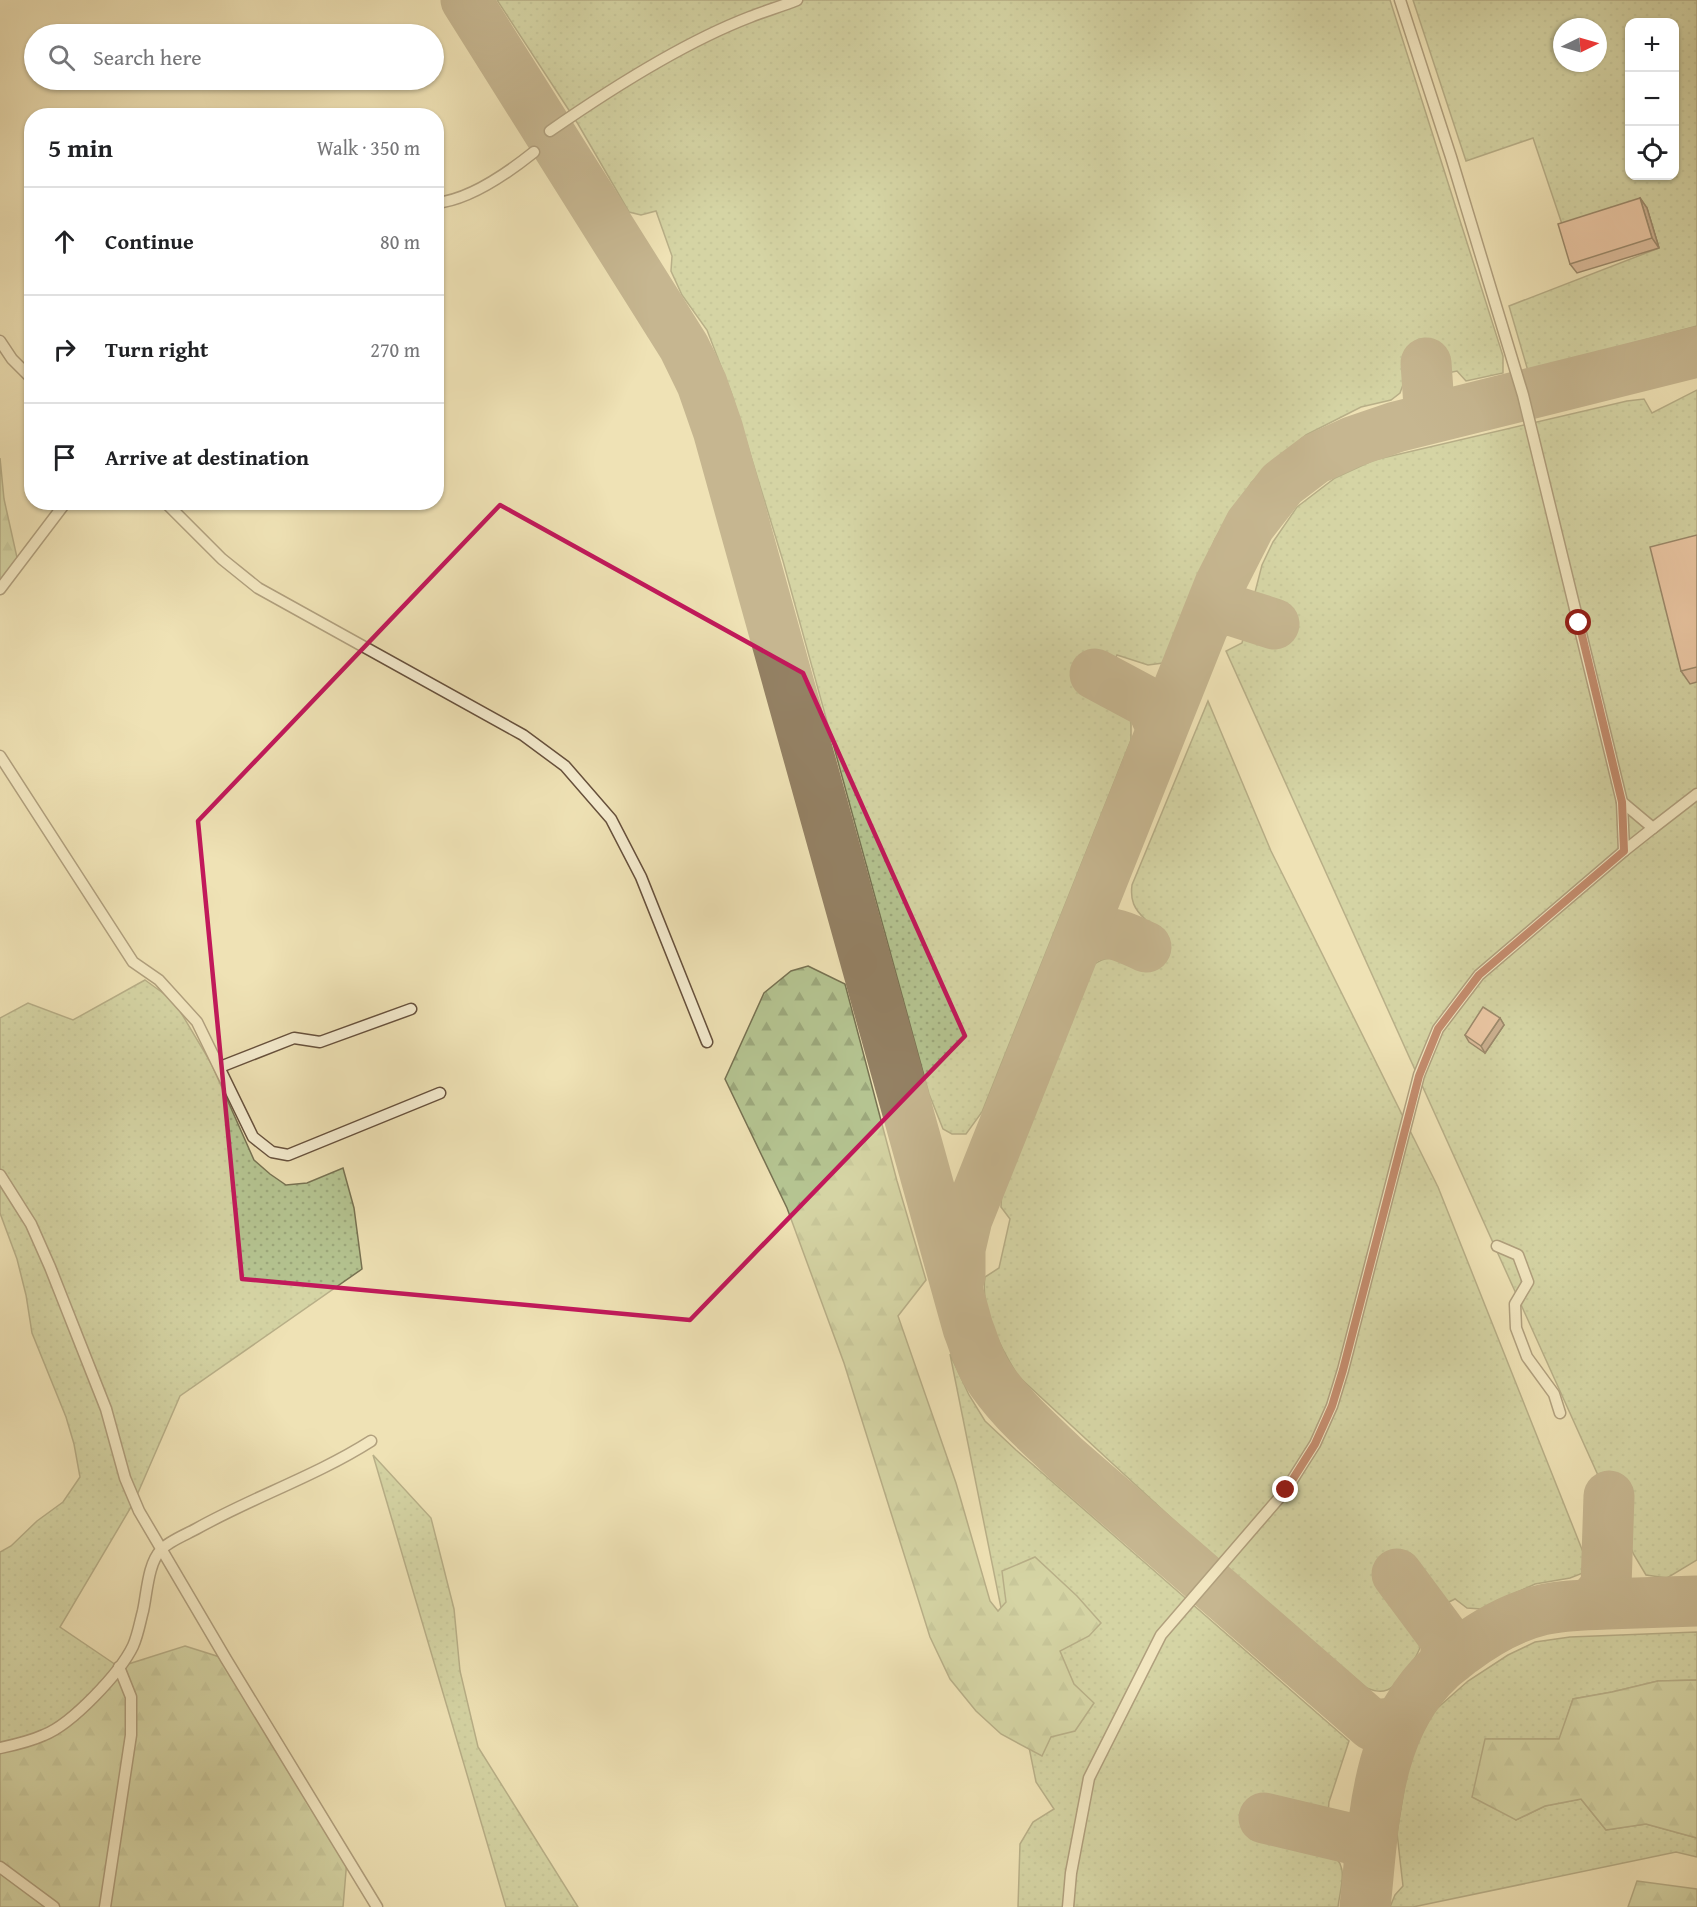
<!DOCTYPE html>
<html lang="en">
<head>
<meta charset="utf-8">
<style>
	:root { --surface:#fff; --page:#f2f2f2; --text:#202124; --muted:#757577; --line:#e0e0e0 }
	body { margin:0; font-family:"Gentium Book Plus",serif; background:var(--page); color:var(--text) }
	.controls { position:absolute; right:18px; top:18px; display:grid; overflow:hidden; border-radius:12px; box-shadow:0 2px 4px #0004 }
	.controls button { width:54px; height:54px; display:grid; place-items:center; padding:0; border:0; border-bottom:2px solid var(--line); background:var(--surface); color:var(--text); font:30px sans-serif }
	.compass { position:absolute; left:1553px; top:18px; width:54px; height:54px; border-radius:50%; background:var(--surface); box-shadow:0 2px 4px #0004; rotate:85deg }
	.stop { position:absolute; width:18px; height:18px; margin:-14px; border:4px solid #8f2418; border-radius:50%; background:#fff }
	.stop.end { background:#8f2418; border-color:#fff; box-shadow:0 2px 6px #0008 }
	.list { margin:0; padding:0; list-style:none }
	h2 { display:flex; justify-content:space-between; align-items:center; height:78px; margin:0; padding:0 24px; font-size:26px }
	h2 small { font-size:20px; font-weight:400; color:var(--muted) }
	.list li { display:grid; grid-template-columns:39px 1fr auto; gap:18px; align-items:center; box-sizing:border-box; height:108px; padding:0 24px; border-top:2px solid var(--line) }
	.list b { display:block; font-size:22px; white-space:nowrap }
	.list em { font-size:20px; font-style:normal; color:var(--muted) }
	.icon { flex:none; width:33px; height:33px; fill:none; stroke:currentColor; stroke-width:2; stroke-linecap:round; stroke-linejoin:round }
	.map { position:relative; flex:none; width:1697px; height:1907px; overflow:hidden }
	.search { position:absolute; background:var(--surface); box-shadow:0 2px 4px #0004; left:24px; top:24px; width:420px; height:66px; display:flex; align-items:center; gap:15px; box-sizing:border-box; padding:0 21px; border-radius:33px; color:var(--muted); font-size:22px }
	.panel { position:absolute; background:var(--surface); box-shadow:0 2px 4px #0004; left:24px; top:108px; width:420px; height:402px; border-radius:24px }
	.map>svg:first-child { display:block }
</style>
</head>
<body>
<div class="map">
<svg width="1697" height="1907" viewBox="0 0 1697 1907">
	<defs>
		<pattern id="green-dots" width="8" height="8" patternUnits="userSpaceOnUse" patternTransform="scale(1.5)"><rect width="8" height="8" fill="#b5c491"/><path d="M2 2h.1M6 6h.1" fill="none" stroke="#9ca87c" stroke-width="1.8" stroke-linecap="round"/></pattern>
		<pattern id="forest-firs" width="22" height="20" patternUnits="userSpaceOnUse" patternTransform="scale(1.5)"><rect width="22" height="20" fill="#b5c491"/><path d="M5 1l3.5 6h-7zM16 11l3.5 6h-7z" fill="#9ca87c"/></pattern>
	</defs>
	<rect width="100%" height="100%" fill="#efe2b5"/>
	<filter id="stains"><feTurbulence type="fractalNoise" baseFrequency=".00333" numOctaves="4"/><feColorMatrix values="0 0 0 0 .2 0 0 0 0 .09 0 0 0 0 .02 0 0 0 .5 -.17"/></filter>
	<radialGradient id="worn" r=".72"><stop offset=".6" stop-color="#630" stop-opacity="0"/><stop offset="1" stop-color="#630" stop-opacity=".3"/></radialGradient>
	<g fill="url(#green-dots)" stroke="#777252" stroke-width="1.5" fill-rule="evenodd">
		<polygon points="497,0 1390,0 1503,356 1503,373 1466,381 1457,371 1404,382 1400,393 1391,400 1361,407 1306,435 1252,482 1215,539 1172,652 1163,663 1148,665 1117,655 1098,701 1131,720 1131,740 982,1112 966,1134 952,1134 943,1129 929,1094 783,561 732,395 707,330 682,295 671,271 672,256 656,211 641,215 629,212 578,124"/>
		<path d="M 1413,0 L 1697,0 L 1697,326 L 1528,371 L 1509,306 L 1659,248 L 1647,209 L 1565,233 L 1533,138 L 1466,161 ZM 1630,22 L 1674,22 L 1674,176 L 1630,176 ZM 1562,27 L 1598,27 L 1598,63 L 1562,63 Z"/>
		<polygon points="1697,390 1697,1560 1667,1578 1646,1575 1634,1555 1226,651 1242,643 1262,565 1273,542 1297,507 1335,478 1374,460 1627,401 1644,399 1652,413"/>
		<path d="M 1208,701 L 1271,851 L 1438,1187 L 1587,1562 L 1583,1573 L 1570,1578 L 1535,1584 L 1481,1609 L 1467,1608 L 1455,1599 L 1410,1621 C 1414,1628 1420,1633 1421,1641 C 1422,1652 1397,1687 1387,1690 C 1379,1693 1372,1690 1364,1687 L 1208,1552 L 1018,1376 C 1001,1348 980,1311 985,1277 L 999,1268 L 1010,1219 L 1001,1207 L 1002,1188 L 1093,965 C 1106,956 1112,957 1127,962 L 1145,919 C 1134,909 1130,900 1132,885 Z"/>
		<polygon points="145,980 174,1001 211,1063 254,1160 270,1174 286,1185 307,1183 343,1168 354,1208 362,1269 180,1396 134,1502 60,1627 119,1667 45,1735 0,1748 0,1552 11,1546 37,1521 63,1502 80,1477 74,1444 66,1417 32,1333 26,1295 17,1259 0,1213 0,1018 28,1003 73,1020"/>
		<path d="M 950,1354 L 969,1395 L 985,1421 L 1016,1450 L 1349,1741 L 1329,1802 L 1325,1850 C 1351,1863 1341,1882 1338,1907 L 1018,1907 L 1020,1844 L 1033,1822 L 1054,1809 L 1036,1782 Z"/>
		<polygon points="373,1455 431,1518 454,1609 460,1671 478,1747 578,1907 506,1907"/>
		<polygon points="1697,1632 1697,1680 1658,1681 1612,1692 1573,1699 1560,1739 1486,1739 1516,1820 1545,1806 1581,1799 1606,1830 1646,1824 1697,1838 1697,1857 1676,1852 1413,1907 1390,1907 1395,1895 1403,1886 1397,1833 1409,1759 1433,1712 1468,1681 1508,1655 1535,1642 1570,1637"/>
	</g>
	<g fill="url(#forest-firs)" stroke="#777252" stroke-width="1.5">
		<polygon points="0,458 4,499 18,562 0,581"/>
		<polygon points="808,966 845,984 897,1181 926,1280 898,1316 956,1483 990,1601 998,1611 1006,1602 1002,1571 1035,1557 1077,1596 1101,1623 1089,1636 1060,1651 1074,1684 1094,1703 1075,1731 1051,1737 1042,1756 1001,1734 976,1711 950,1679 930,1637 844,1363 787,1208 725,1079 764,993 791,971"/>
		<polygon points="185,1646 226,1659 347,1859 343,1907 0,1907 0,1748 45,1735 119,1667"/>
		<polygon points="1697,1680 1697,1838 1646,1824 1606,1830 1581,1799 1545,1806 1516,1820 1472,1797 1485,1739 1559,1739 1573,1699 1612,1692 1658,1681"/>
		<polygon points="1637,1881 1697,1889 1697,1907 1628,1907"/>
	</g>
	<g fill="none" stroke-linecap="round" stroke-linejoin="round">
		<g stroke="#948164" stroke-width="51">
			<path d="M 466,0 L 684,347 L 702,384 L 718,430 L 968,1328 C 974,1343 978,1359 986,1372 C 1007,1406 1038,1432 1066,1459 L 1372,1725 L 1391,1723 L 1397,1720"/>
			<polyline points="1424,414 1429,406 1426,363"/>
			<polyline points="1216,613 1227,609 1274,624"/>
			<polyline points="1095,674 1151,704 1157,718"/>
			<path d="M 1087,938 C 1111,928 1124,937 1146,947"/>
			<polyline points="960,1276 960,1249 967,1219 1220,584 1250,525 1282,484 1315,459 1352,442 1396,427 1697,352"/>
			<polyline points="1397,1574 1446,1640 1446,1651"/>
			<polyline points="1598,1596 1606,1587 1609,1496"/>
			<polyline points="1264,1818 1357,1840 1365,1849"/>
			<path d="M 1365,1907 C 1374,1825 1374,1729 1440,1668 C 1446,1662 1454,1657 1461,1651 C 1485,1633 1512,1617 1542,1610 C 1563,1605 1584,1605 1606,1604 C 1636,1603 1667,1602 1697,1601"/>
		</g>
		<defs>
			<g id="lane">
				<polyline points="1400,0 1451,157 1523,395 1622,802 1653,828 1697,794"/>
				<path d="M 550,131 C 609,90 682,43 750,17 C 765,11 782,6 797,0"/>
				<path d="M 436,203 C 469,200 509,172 534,152"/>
				<polyline points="0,341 12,359 32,379"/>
				<polyline points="165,502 222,559 258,588 523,735 565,766 611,819 641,877 707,1042"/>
				<polyline points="0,589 66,502"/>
				<polyline points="0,756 133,962 159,980 197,1022 253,1137 272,1152 288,1155 440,1093"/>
				<polyline points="1622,802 1624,851 1653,828"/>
				<polyline points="220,1067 294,1038 320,1042 411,1009"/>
				<polyline points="0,1175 31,1224 50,1267 106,1409 125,1478 139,1511 226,1659 377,1907"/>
				<polyline points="1497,1246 1518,1255 1528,1282 1515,1304 1516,1328 1527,1357 1554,1394 1560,1413"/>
				<path d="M 0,1748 C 14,1745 31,1741 44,1735 C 72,1724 120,1673 133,1646 C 138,1635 140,1622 143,1611 C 147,1593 148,1563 161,1550 C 167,1542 187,1534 196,1529 C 253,1497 316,1476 371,1441"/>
				<polyline points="0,1867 54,1907"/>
				<polyline points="105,1907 131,1735 131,1697 119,1667"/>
				<polyline points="1068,1907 1071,1873 1089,1778 1161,1635 1286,1490 1315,1444 1332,1406 1343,1370 1419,1075 1438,1029 1479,975 1624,851"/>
			</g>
		</defs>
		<use href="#lane" stroke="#66503c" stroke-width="13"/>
		<use href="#lane" stroke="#f5eccf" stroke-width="10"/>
	</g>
	<g fill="#c8917e" stroke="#392014" stroke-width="1.5">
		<polygon points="1640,198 1647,208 1659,248 1577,273 1570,264"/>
		<polygon points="1697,535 1697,682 1690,684 1681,671"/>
		<polygon points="1500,1018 1504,1025 1485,1053 1469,1042 1465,1035"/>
	</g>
	<g fill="#a27666" stroke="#392014" stroke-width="1.5">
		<polygon points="1640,198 1647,208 1659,248 1652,238"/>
		<polygon points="1500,1018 1504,1025 1485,1053 1481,1046"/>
	</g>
	<g fill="#e8a992" stroke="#392014" stroke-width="1.5">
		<polygon points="1640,198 1652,238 1570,264 1558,224"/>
		<polygon points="1697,535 1697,667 1681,671 1650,547"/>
		<polygon points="1483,1007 1500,1018 1481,1046 1465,1035"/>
	</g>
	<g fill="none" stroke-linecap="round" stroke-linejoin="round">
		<polyline stroke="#8f2418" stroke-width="8" points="1286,1490 1315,1444 1332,1406 1343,1370 1419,1076 1438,1029 1479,975 1624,851 1622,802 1579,623"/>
	</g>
	<path d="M0 0H1697V1907H0ZM 500,505 L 803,673 L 965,1036 L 690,1320 L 242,1279 L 198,821 Z" fill="#efe2b5" fill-opacity=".55" fill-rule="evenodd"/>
	<path fill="none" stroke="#c2185b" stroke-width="4.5" stroke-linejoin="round" d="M 500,505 L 803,673 L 965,1036 L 690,1320 L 242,1279 L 198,821 Z"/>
	<rect width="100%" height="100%" filter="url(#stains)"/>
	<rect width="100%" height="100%" fill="url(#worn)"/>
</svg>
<div class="controls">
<button>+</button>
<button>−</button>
<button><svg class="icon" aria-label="locate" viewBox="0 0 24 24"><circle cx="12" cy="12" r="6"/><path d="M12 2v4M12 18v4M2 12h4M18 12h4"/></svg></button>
</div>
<svg class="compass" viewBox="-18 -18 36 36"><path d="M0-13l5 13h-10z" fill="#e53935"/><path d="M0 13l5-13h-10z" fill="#757577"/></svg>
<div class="stop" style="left:1579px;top:623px"></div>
<div class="stop end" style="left:1286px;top:1490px"></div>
<div class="search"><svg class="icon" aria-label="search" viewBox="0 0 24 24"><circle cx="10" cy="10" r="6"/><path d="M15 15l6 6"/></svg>Search here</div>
<section class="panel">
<h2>5 min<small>Walk · 350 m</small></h2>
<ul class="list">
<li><svg class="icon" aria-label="ahead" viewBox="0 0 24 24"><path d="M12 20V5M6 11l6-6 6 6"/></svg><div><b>Continue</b></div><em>80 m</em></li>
<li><svg class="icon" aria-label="right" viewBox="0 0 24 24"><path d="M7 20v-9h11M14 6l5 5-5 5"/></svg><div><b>Turn right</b></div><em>270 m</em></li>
<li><svg class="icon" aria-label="arrive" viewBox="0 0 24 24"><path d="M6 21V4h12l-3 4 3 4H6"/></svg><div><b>Arrive at destination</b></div></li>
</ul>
</section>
</div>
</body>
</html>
